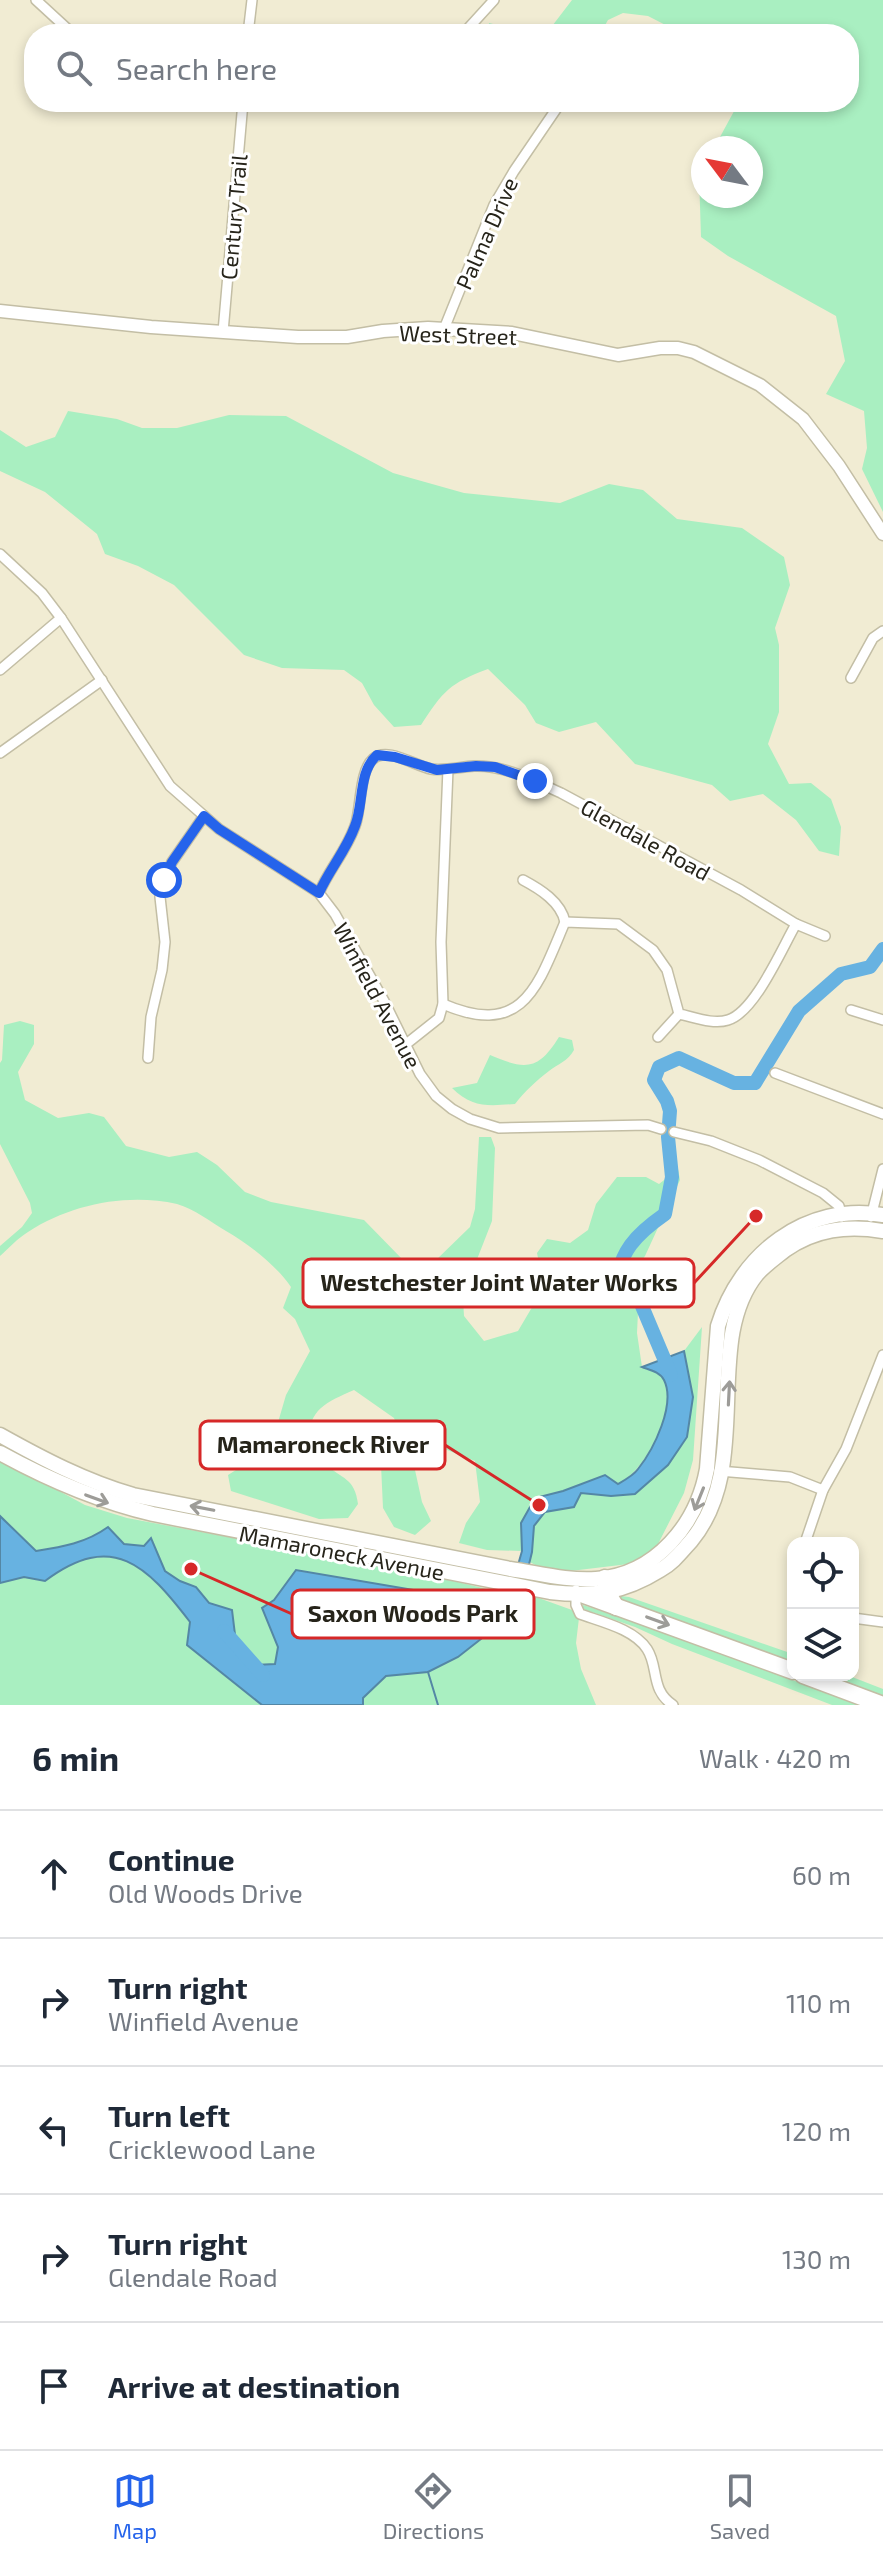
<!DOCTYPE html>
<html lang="en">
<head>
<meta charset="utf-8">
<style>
	:root { --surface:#fff; --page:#f6f6f7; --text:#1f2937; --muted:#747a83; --line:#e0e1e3; --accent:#2563eb }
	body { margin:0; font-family:"Exo 2",sans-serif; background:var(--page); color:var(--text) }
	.controls { position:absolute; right:24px; bottom:24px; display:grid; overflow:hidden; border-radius:16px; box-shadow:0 4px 12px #0003 }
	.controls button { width:72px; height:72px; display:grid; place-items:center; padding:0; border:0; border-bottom:2px solid var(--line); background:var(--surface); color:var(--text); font:40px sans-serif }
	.compass { position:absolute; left:691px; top:136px; width:72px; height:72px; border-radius:50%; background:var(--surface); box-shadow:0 4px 12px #0003; rotate:302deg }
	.stop { position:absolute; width:24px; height:24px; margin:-18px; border:6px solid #2563eb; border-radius:50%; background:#fff }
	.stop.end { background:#2563eb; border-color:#fff; box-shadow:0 2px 8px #0008 }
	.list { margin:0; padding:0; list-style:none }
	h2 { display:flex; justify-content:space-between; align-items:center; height:104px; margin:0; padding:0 32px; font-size:34px }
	h2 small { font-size:26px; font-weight:400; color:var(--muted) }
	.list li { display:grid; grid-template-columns:52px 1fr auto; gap:24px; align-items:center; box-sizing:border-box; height:128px; padding:0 32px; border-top:2px solid var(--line) }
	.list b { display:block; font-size:30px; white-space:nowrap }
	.list p { margin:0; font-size:26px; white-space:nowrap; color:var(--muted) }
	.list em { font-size:26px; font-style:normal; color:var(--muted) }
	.icon { flex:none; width:44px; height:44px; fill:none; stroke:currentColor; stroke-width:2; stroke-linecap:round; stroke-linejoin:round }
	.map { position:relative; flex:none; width:883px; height:1705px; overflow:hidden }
	.search { position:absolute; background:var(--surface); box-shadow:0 4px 12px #0003; left:24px; right:24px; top:24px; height:88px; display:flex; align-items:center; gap:20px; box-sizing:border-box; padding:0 28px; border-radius:32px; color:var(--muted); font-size:30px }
	.sheet { height:744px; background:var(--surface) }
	nav { display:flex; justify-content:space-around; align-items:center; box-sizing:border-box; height:112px; border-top:2px solid var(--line); background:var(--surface); font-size:22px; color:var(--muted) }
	nav a { display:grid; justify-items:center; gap:4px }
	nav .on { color:var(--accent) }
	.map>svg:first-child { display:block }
</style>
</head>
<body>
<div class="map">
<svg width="883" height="1705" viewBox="0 0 883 1705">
	<rect width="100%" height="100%" fill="#f1ecd3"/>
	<g fill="#a9efc1">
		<polygon points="572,0 883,0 883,512 862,469 867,448 864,411 826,394 845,361 836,316 728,256 701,237 699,175 703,168 703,196 751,196 751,148 714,148 739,102 849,102 849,34 683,34 648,16 623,13 608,20 600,34 546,34"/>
		<polygon points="489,23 533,34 488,34"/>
		<path d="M 68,411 L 117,419 L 142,428 L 177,428 L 229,415 L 286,416 L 393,473 L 464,493 L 560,503 L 609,484 L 643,490 L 677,519 L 742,528 L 784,557 L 790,585 L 775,628 L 779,645 L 779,712 L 768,744 L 789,784 L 811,783 L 831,799 L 841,827 L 839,856 L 819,851 L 796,820 L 763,794 L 730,801 L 712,785 L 635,764 L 596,722 L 559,732 L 536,723 L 525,705 L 488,669 C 450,683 443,691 421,725 L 394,727 L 374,705 L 362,683 L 344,670 L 282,668 L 244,655 L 174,585 L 138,566 L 105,554 L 97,534 L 45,492 L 0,471 L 0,430 L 26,447 L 55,437 Z"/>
		<path d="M 20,1021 L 34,1025 L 34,1044 L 18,1072 L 25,1100 L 58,1118 L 89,1113 L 104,1117 L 126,1146 L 169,1157 L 197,1152 L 217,1165 L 245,1192 L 271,1202 L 364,1220 L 405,1262 L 434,1262 L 470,1227 L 475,1209 L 479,1137 L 491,1137 L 495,1148 L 492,1221 L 474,1267 L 462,1284 L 464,1316 L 484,1341 L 518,1331 L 544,1287 L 537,1253 L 547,1239 L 570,1243 L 588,1230 L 596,1204 L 617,1177 L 646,1177 L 659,1184 L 678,1169 L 680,1180 L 645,1256 L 635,1269 L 639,1291 L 637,1333 L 642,1367 C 650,1369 659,1372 664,1379 C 679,1407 646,1469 621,1482 C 606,1491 582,1488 565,1491 C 555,1493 545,1496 535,1498 L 521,1523 L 522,1551 L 487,1550 L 459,1543 L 466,1523 L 480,1502 L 475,1461 L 437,1446 L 415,1470 L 422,1502 L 431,1521 L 415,1535 L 394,1527 L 383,1508 L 381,1465 L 402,1440 L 394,1418 L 354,1390 C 325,1403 310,1408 307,1443 C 313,1450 319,1458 325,1464 C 342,1479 355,1478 358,1504 L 348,1518 L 319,1519 L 231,1491 L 228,1475 L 255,1458 L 274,1436 L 286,1395 L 310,1351 L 295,1319 L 283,1308 L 291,1287 C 275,1264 250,1245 226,1231 C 211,1222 194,1209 177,1204 C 127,1193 71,1204 28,1232 C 18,1238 9,1248 0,1256 L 0,1246 L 22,1227 L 32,1213 L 30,1203 L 0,1144 L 0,1063 L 2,1060 L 4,1025 Z"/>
		<path d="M 559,1037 L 572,1040 L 574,1050 C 568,1061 558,1064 549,1071 C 536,1081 525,1091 515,1104 C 488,1106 472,1108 452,1088 L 477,1083 L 490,1055 C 525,1070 538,1071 559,1037 Z"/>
		<polygon points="702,1327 693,1460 684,1493 657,1546 637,1563 562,1572 542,1569 530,1562 534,1525 545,1512 573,1507 580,1493 611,1496 635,1494 668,1465 687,1436 684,1351"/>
		<polygon points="0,1459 85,1505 127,1518 414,1572 509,1594 522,1592 572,1610 579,1618 576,1643 581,1669 596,1705 0,1705"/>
		<polygon points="621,1596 629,1597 793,1654 793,1664 619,1599"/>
		<polygon points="583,1605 662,1631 859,1705 832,1705 672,1644 635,1627 586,1610 582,1608"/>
		<polygon points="822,1675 847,1675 883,1689 883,1698"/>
	</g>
	<path fill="#67b2e1" stroke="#5487a5" stroke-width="2" d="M 684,1351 L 693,1397 L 687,1437 L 668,1465 L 635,1494 L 611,1496 L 581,1493 L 574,1507 L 545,1512 L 534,1526 L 532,1552 L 521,1597 L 500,1624 L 458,1657 L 428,1672 L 386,1676 L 363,1698 L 363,1705 L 262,1705 L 187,1645 L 190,1622 C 147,1566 113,1530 45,1581 L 24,1577 L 0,1583 L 0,1516 L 36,1551 C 62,1547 86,1543 108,1527 L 124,1544 L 144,1546 L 151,1538 L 165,1571 L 180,1581 L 196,1587 L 209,1603 L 232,1610 L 237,1651 L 254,1665 L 275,1664 L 278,1647 L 262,1608 L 274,1600 L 296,1570 L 437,1594 L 491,1607 L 510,1593 L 522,1551 L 521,1523 L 535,1498 L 563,1491 L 605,1475 L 618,1484 C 625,1480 634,1475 638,1469 C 654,1449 676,1404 664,1380 C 660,1372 650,1370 642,1367 Z"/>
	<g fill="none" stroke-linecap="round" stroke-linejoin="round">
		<polyline stroke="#5487a5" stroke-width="2" points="428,1672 438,1705"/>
		<g stroke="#67b2e1" stroke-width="14">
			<path d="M 671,1375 L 639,1299 L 615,1288 C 620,1251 635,1235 665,1214 L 672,1177 L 668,1137 L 670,1111 L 667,1101 L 654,1080 L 659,1067 L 679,1058 L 734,1083 L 755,1083 L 799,1011 L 841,974 L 870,967 L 883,949"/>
			<polyline points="224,1631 263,1675"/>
		</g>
		<defs>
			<g id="street">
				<polyline points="36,0 73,34"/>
				<polyline points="248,34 252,0"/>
				<polyline points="463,34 494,0"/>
				<polyline points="444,329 494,205 514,171 561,102"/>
				<polyline points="223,332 243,102"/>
				<polyline points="0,554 42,593 61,618 170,786 219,829 319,893 335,914 384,1001 420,1074 436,1096 452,1109 470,1119 499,1128 648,1125 661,1129"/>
				<polyline points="0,670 61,618"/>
				<polyline points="851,678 873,638 883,631"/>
				<polyline points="0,753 102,680"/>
				<path d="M 523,880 C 540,889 561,902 565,922"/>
				<path d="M 319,893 C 329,869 348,849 356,823 C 361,806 360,770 373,759 C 387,746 415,766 431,769 C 445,771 460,767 474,766 C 505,765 534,781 561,793 L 741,890 L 796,924 L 825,936"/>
				<path d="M 443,1004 C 524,1039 538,985 565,922 L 618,924 L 653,950 L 667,970 L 679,1014 C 694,1017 713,1025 728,1020 C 755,1012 782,948 796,924"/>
				<polyline points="851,1010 883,1020"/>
				<polyline points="658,1037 679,1014"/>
				<polyline points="405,1045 439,1018 443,1004 441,942 448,769"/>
				<polyline points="148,1058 151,1017 162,970 165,942 160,897 164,880 172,862 204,816"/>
				<polyline points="775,1073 883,1114"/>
				<polyline points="674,1132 711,1141 759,1160 823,1193 839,1206 842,1217"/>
				<polyline points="871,1217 883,1169"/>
				<polyline points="719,1471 790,1477 823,1490"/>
				<polyline points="805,1543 823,1490 846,1449 883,1355"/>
				<path d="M 576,1590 L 576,1605 L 580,1614 C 602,1622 634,1629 647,1649 C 659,1667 650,1690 673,1705"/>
				<polyline points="853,1618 883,1622"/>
			</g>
			<polyline id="secondary" points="0,311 151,327 298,337 347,337 383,331 428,328 512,333 618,355 660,348 678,348 694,352 760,385 803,419 839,466 883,534"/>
			<g id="primary">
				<path d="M 0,1435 C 43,1459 85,1481 133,1495 L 510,1569 C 538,1573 567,1581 596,1579 C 656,1575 697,1524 707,1469 L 718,1326 C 740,1254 806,1202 883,1215"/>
				<path d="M 0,1453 C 49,1480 98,1501 153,1514 L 550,1592 C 593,1597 623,1593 660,1570 C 673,1563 681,1552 691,1541 C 755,1464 701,1343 757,1274 C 765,1265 775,1258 785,1250 C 815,1229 847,1225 883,1231"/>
			</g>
			<g id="highway">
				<polyline points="605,1578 607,1592 616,1607"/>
				<polyline points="584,1595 793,1671"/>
				<polyline points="803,1675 883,1705"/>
			</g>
		</defs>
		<use href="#street" stroke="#c3bea5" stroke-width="12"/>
		<use href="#secondary" stroke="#c3bea5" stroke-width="15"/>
		<use href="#primary" stroke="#c3bea5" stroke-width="17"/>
		<use href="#highway" stroke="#c3bea5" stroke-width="19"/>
		<use href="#street" stroke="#fff" stroke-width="9"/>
		<use href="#secondary" stroke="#fff" stroke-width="12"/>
		<use href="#primary" stroke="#fff" stroke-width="14"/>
		<use href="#highway" stroke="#fff" stroke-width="16"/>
	</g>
	<defs><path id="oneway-shaft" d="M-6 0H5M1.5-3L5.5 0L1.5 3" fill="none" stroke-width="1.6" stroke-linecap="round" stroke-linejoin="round" transform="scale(2)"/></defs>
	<g stroke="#9d9c98">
		<use href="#oneway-shaft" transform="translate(729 1393) rotate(-87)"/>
		<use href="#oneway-shaft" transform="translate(97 1499) rotate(20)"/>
		<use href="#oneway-shaft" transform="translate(699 1499) rotate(112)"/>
		<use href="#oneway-shaft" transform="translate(202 1508) rotate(-169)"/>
		<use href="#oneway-shaft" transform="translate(658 1621) rotate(20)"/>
	</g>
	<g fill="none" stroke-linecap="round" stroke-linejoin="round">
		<path stroke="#2563eb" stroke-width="10" d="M 164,880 L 172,862 L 204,816 L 219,829 L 319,893 C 329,870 346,851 355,826 C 364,804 358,772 377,755 L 395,757 L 437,770 L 476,766 L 495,767 L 535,781"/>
	</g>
	<g text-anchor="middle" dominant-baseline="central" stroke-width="6" stroke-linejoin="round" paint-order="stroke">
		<g font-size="22" fill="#26241a" stroke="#fff">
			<text transform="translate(233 217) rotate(-85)">Century Trail</text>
			<text transform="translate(486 233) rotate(-66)">Palma Drive</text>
			<text transform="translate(458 334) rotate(2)">West Street</text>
			<text transform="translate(646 839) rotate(29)">Glendale Road</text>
			<text transform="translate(378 995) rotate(62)">Winfield Avenue</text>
			<text transform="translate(342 1552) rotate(11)">Mamaroneck Avenue</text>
		</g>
	</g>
	<path fill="none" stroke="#d62828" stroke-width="3" d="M756 1216L694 1283M539 1505L445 1445M191 1569L292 1614"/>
	<g fill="#d62828" stroke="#fff" stroke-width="3">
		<circle cx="756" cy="1216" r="8"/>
		<circle cx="539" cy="1505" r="8"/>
		<circle cx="191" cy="1569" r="8"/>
	</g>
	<g fill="#fff" stroke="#d62828" stroke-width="3">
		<rect x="303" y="1259" width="391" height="48" rx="8"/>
		<rect x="200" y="1421" width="245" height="48" rx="8"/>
		<rect x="292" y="1590" width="242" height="48" rx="8"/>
	</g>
	<g font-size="24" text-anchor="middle" font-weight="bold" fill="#26241a">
		<text x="499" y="1291">Westchester Joint Water Works</text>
		<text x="323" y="1453">Mamaroneck River</text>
		<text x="413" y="1622">Saxon Woods Park</text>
	</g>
</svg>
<div class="controls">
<button><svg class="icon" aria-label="locate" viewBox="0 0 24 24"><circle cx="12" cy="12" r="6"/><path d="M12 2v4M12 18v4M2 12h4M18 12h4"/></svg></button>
<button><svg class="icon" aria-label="layers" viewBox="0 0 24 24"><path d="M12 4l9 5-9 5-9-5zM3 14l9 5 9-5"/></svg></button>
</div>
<svg class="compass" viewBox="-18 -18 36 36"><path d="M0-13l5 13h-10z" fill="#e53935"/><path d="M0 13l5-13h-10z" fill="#747a83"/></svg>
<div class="stop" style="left:164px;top:880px"></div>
<div class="stop end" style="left:535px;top:781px"></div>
<div class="search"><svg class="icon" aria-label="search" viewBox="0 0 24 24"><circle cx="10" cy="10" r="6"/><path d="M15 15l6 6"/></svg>Search here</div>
</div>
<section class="sheet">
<h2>6 min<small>Walk · 420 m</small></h2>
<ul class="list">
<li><svg class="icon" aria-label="ahead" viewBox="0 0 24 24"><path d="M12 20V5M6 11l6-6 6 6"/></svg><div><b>Continue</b><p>Old Woods Drive</p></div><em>60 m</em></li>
<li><svg class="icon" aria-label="right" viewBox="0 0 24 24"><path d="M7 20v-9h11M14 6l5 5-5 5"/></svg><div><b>Turn right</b><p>Winfield Avenue</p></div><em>110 m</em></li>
<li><svg class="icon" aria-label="left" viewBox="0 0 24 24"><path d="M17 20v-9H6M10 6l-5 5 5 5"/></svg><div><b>Turn left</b><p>Cricklewood Lane</p></div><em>120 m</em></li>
<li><svg class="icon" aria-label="right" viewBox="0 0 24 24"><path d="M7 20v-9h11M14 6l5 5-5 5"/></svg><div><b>Turn right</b><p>Glendale Road</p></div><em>130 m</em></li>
<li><svg class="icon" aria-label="arrive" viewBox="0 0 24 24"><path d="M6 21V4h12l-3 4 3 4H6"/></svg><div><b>Arrive at destination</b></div></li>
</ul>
</section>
<nav>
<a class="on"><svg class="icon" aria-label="map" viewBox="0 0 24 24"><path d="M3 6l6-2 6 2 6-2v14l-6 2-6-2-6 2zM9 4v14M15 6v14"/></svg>Map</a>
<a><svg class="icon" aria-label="directions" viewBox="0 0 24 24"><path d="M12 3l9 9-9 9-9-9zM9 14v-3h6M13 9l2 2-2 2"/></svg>Directions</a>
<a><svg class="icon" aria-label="saved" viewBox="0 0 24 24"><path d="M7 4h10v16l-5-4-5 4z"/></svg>Saved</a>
</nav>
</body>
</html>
